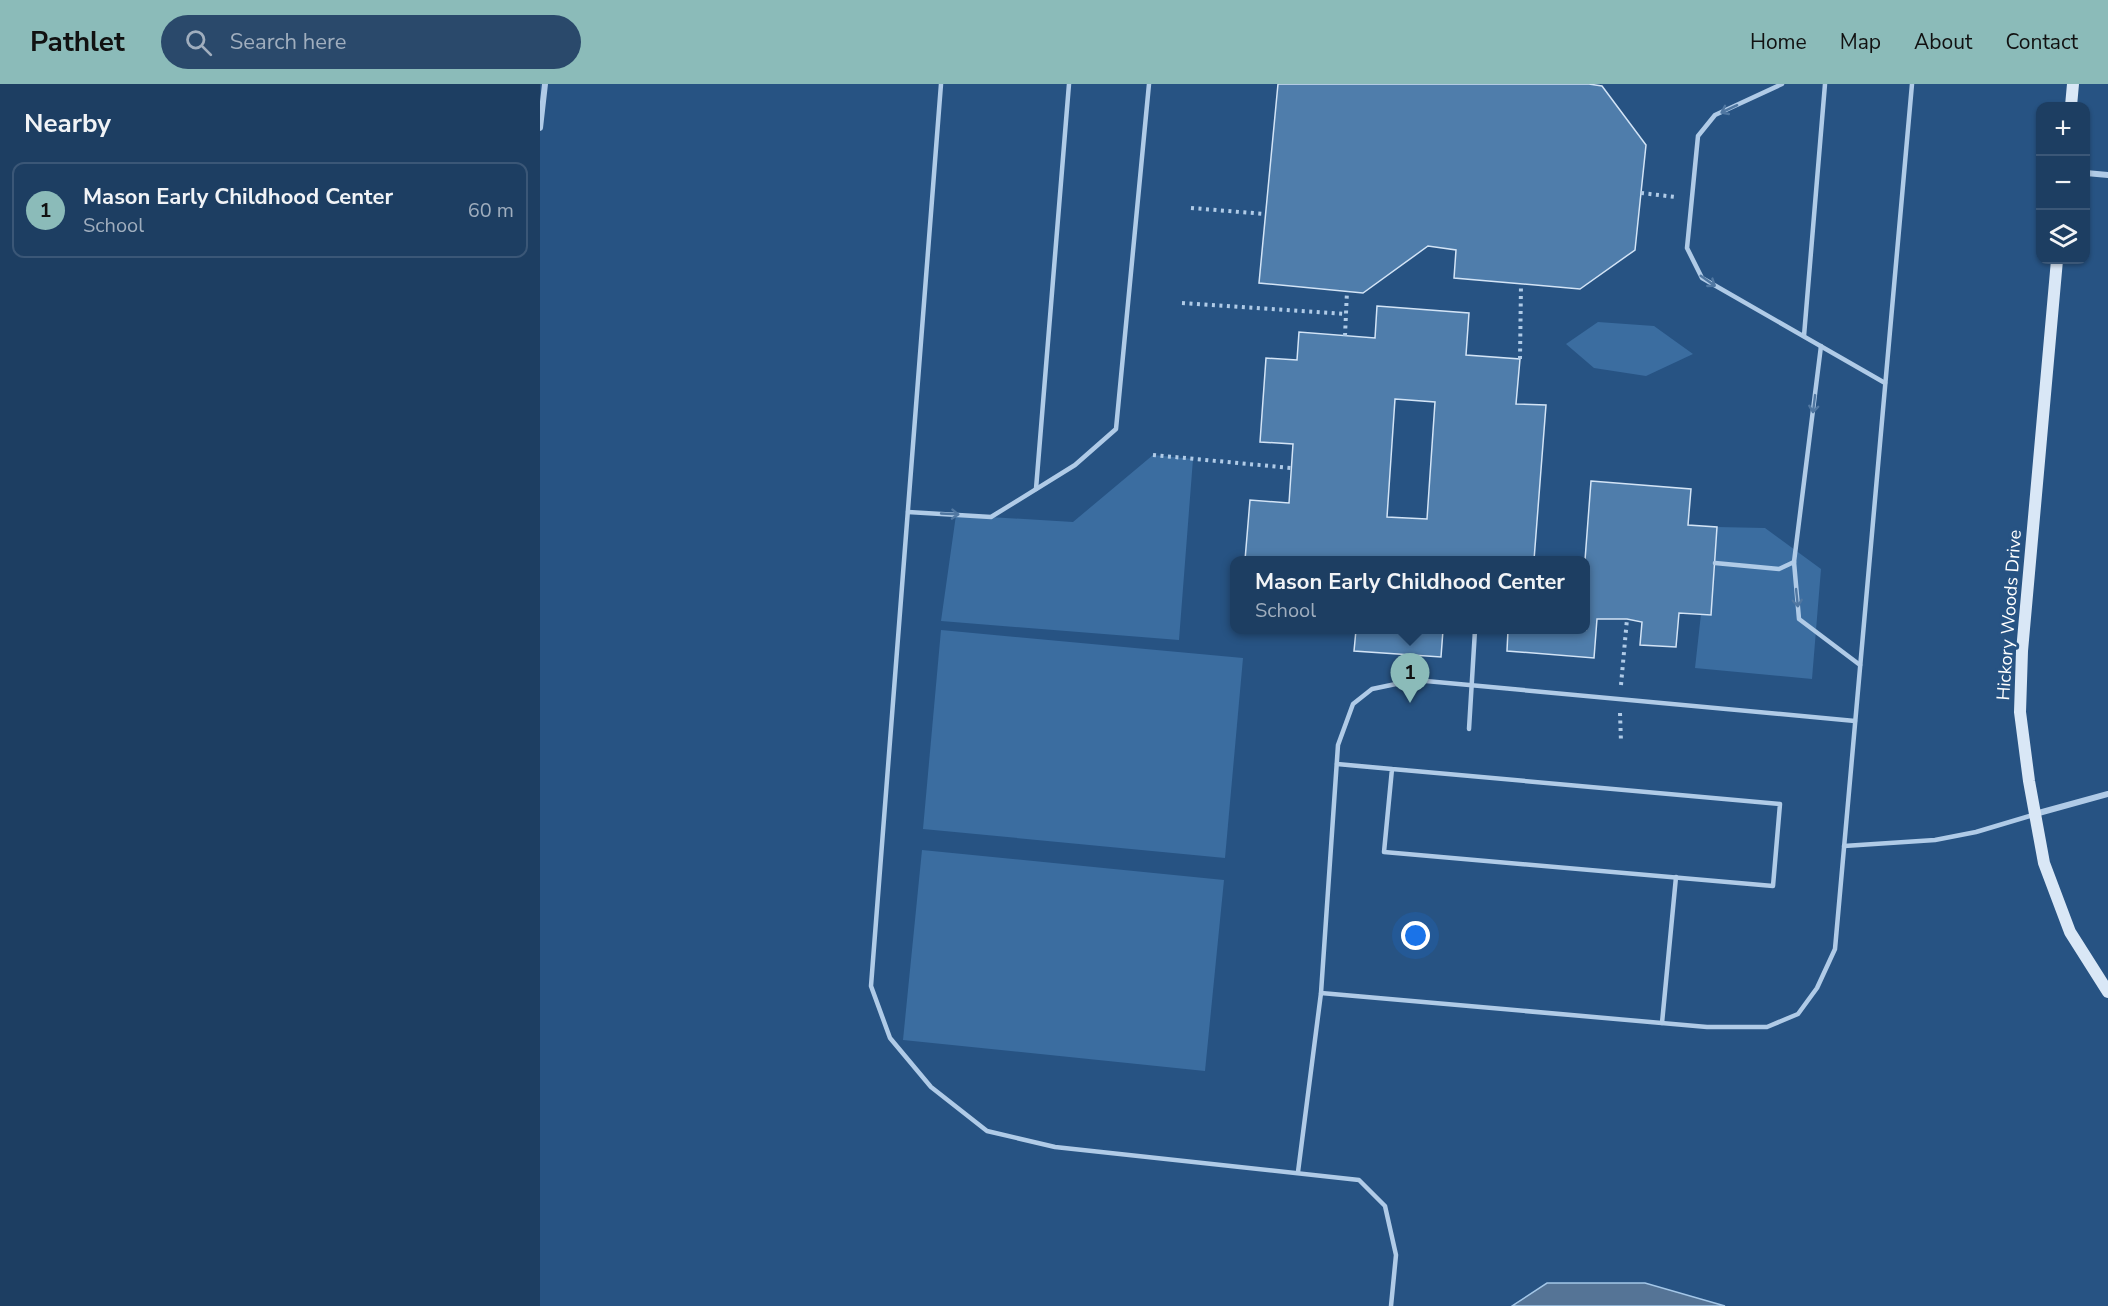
<!DOCTYPE html>
<html lang="en">
<head>
<meta charset="utf-8">
<style>
	:root { --surface:#1d3e62; --page:#2a496b; --text:#f1f3f6; --muted:#a0aebe; --line:#3b5777; --accent:#8bbbb9 }
	body { margin:0; font-family:"Nunito Sans",sans-serif; background:var(--page); color:var(--text) }
	.controls { position:absolute; right:18px; top:18px; display:grid; overflow:hidden; border-radius:12px; box-shadow:0 2px 4px #0004 }
	.controls button { width:54px; height:54px; display:grid; place-items:center; padding:0; border:0; border-bottom:2px solid var(--line); background:var(--surface); color:var(--text); font:30px sans-serif }
	.you { position:absolute; left:876px; top:852px; width:21px; height:21px; margin:-15px; border:4px solid #fff; border-radius:50%; background:#1a73e8; box-shadow:0 0 0 9px #1a73e833 }
	.badge { display:grid; place-items:center; width:39px; height:39px; border-radius:50%; background:var(--accent); color:#111; font-size:20px; font-weight:700 }
	.pin { position:absolute; translate:-50% -50px; filter:drop-shadow(0 2px 3px #0008) }
	.pin::after { content:''; position:absolute; top:32px; width:21px; height:18px; background:inherit; clip-path:polygon(0 0,100% 0,50% 100%) }
	.popup { position:absolute; left:690px; top:472px; width:360px; height:78px; box-sizing:border-box; display:grid; place-content:center; border-radius:12px; background:var(--surface); filter:drop-shadow(0 2px 4px #0005); font-size:20px; white-space:nowrap; color:var(--muted) }
	.popup b { font-size:22px; color:var(--text) }
	.popup::after { content:''; position:absolute; left:50%; top:100%; margin-left:-12px; border:12px solid transparent; border-top-color:var(--surface) }
	.list { margin:0; padding:0; list-style:none }
	h2 { display:flex; justify-content:space-between; align-items:center; height:78px; margin:0; padding:0 24px; font-size:26px }
	h2 small { font-size:20px; font-weight:400; color:var(--muted) }
	.list li { display:grid; grid-template-columns:39px 1fr auto; gap:18px; align-items:center; box-sizing:border-box; height:96px; margin:0 12px 12px; padding:0 12px; border:2px solid var(--line); border-radius:12px }
	.list b { display:block; font-size:22px; white-space:nowrap }
	.list p { margin:0; font-size:20px; white-space:nowrap; color:var(--muted) }
	.list em { font-size:20px; font-style:normal; color:var(--muted) }
	.icon { flex:none; width:33px; height:33px; fill:none; stroke:currentColor; stroke-width:2; stroke-linecap:round; stroke-linejoin:round }
	.map { position:relative; flex:none; width:1568px; height:1222px; overflow:hidden }
	header { display:flex; align-items:center; gap:36px; box-sizing:border-box; height:84px; padding:0 30px; background:var(--accent); color:#111 }
	header strong { font-size:28px }
	nav { display:flex; gap:33px; margin-inline-start:auto; font-size:21px }
	.search { width:420px; height:54px; background:var(--page); display:flex; align-items:center; gap:15px; box-sizing:border-box; padding:0 21px; border-radius:33px; color:var(--muted); font-size:22px }
	main { display:flex }
	aside { flex:1; background:var(--surface) }
	.map>svg:first-child { display:block }
</style>
</head>
<body>
<header>
<strong>Pathlet</strong>
<div class="search"><svg class="icon" aria-label="search" viewBox="0 0 24 24"><circle cx="10" cy="10" r="6"/><path d="M15 15l6 6"/></svg>Search here</div>
<nav><a>Home</a><a>Map</a><a>About</a><a>Contact</a></nav>
</header>
<main>
<aside>
<h2>Nearby<small></small></h2>
<ul class="list">
<li><span class="badge">1</span><div><b>Mason Early Childhood Center</b><p>School</p></div><em>60 m</em></li>
</ul>
</aside>
<div class="map">
<svg width="1568" height="1222" viewBox="0 0 1568 1222">
	<rect width="100%" height="100%" fill="#275383"/>
	<g fill="#3b6da0">
		<polygon points="1058,238 1114,242 1153,270 1106,292 1054,284 1026,260"/>
		<polygon points="613,371 653,375 639,556 401,537 416,431 533,438"/>
		<polygon points="1177,443 1225,444 1281,485 1272,595 1155,584 1161,530 1171,531"/>
		<polygon points="401,546 703,574 685,774 383,745"/>
		<polygon points="382,766 684,796 665,987 363,956"/>
	</g>
	<polygon fill="#557496" stroke="#a4c7e8" stroke-width="1.5" points="1007,1199 1105,1199 1185,1222 972,1222"/>
	<g fill="#4f7dab" stroke="#d3e4f6" stroke-width="1.5" fill-rule="evenodd">
		<polygon points="738,0 1049,0 1062,2 1106,61 1095,166 1040,205 914,194 916,166 888,162 823,209 719,199"/>
		<path d="M 837,222 L 929,229 L 926,271 L 980,275 L 976,320 L 1006,321 L 994,476 L 705,476 L 710,416 L 749,419 L 753,360 L 720,358 L 726,274 L 757,276 L 759,248 L 835,254 ZM 855,315 L 895,318 L 887,435 L 847,433 Z"/>
		<polygon points="1051,397 1151,405 1148,441 1177,443 1171,531 1139,529 1136,563 1100,561 1102,538 1087,535 1057,535 1054,574 967,567 968,546 1046,546 1045,476"/>
		<polygon points="816,546 903,546 901,573 814,567"/>
	</g>
	<g fill="none" stroke-linecap="round" stroke-linejoin="round">
		<g stroke="#b0cbe7" stroke-width="4" stroke-dasharray="3 4.5" stroke-linecap="butt">
			<polyline points="1101,109 1136,113"/>
			<polyline points="651,124 725,130"/>
			<polyline points="642,219 806,230"/>
			<polyline points="805,252 807,207"/>
			<polyline points="980,275 981,200"/>
			<polyline points="613,371 751,384"/>
			<polyline points="1081,601 1087,535"/>
			<polyline points="1080,629 1081,658"/>
		</g>
		<g stroke="#b0cbe7" stroke-width="4.5">
			<polyline points="401,0 331,902 350,954 391,1003 447,1047 515,1063 819,1096 845,1122 856,1171 851,1222"/>
			<polyline points="1242,0 1175,31 1158,52 1147,164 1162,194 1345,299"/>
			<polyline points="1264,252 1285,0"/>
			<polyline points="1281,262 1254,478 1259,535 1320,581"/>
			<polyline points="496,405 529,0"/>
			<polyline points="368,428 451,433 535,381 576,345 609,0"/>
			<polyline points="1175,479 1239,485 1254,478"/>
			<polyline points="929,645 935,546"/>
			<polyline points="797,680 852,685 1240,720 1233,802 844,768 852,685"/>
			<polyline points="1304,762 1395,756 1436,748 1493,731"/>
			<polyline points="781,909 1167,943 1227,943 1258,930 1277,904 1295,865 1372,0"/>
			<polyline points="1122,939 1136,793"/>
			<polyline points="758,1088 781,909 798,661 813,620 832,605 875,596 1315,637"/>
		</g>
		<g stroke="#b0cbe7" stroke-width="6">
			<polyline points="0,44 5,0"/>
			<polyline points="1546,89 1568,91"/>
			<polyline points="1495,730 1568,710"/>
		</g>
		<g stroke="#d9e7f6" stroke-width="12">
			<polyline points="1531,22 1533,0"/>
			<polyline points="1517,176 1482,567 1480,628 1489,697 1504,779 1530,848 1568,908"/>
		</g>
	</g>
	<defs><path id="oneway-shaft" d="M-6 0H5M1.5-3L5.5 0L1.5 3" fill="none" stroke-width="1.6" stroke-linecap="round" stroke-linejoin="round" transform="scale(1.5)"/></defs>
	<g stroke="#5077a1">
		<use href="#oneway-shaft" transform="translate(1189 25) rotate(155)"/>
		<use href="#oneway-shaft" transform="translate(1168 197) rotate(35)"/>
		<use href="#oneway-shaft" transform="translate(1274 320) rotate(97)"/>
		<use href="#oneway-shaft" transform="translate(410 430) rotate(3)"/>
		<use href="#oneway-shaft" transform="translate(1257 514) rotate(84)"/>
	</g>
	<g text-anchor="middle" dominant-baseline="central" stroke-width="6" stroke-linejoin="round" paint-order="stroke">
		<g font-size="18" fill="#fff" stroke="#275383">
			<text transform="translate(1469 531) rotate(-86)">Hickory Woods Drive</text>
		</g>
	</g>
</svg>
<div class="controls">
<button>+</button>
<button>−</button>
<button><svg class="icon" aria-label="layers" viewBox="0 0 24 24"><path d="M12 4l9 5-9 5-9-5zM3 14l9 5 9-5"/></svg></button>
</div>
<div class="you"></div>
<div class="pin badge" style="left:870px;top:619px">1</div>
<div class="popup"><b>Mason Early Childhood Center</b>School</div>
</div>
</main>
</body>
</html>
